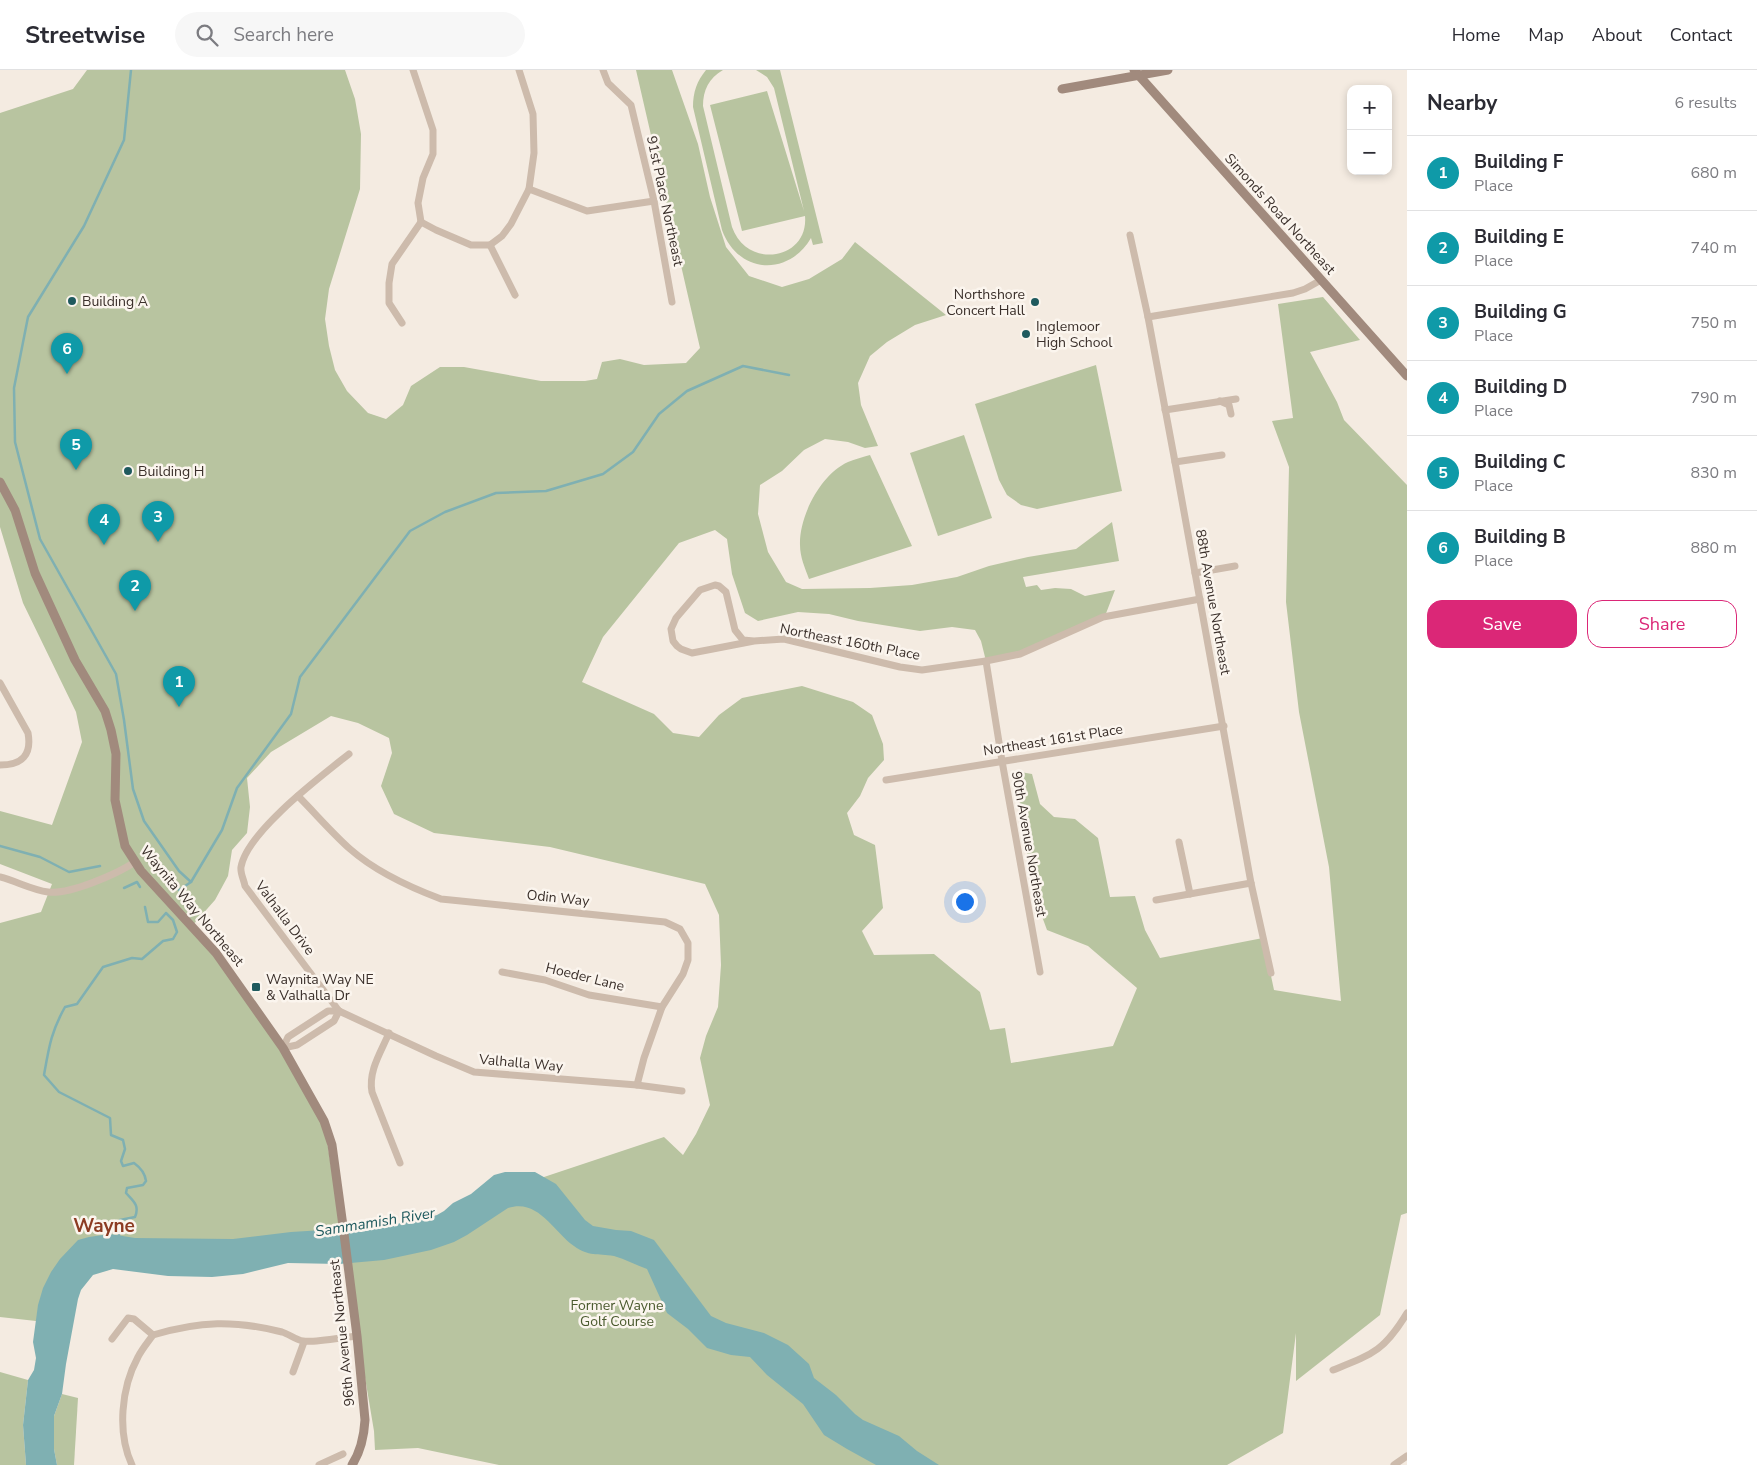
<!DOCTYPE html>
<html lang="en">
<head>
<meta charset="utf-8">
<style>
	:root { --surface:#fff; --page:#f7f7f7; --text:#2b2b33; --muted:#7c7c81; --line:#e1e1e2; --accent:#db2777 }
	body { margin:0; font-family:"Nunito Sans",sans-serif; background:var(--page); color:var(--text) }
	.controls { position:absolute; right:15px; top:15px; display:grid; overflow:hidden; border-radius:10px; box-shadow:0 2px 8px #0003 }
	.controls button { width:45px; height:45px; display:grid; place-items:center; padding:0; border:0; border-bottom:1px solid var(--line); background:var(--surface); color:var(--text); font:25px sans-serif }
	.you { position:absolute; left:964px; top:831px; width:18px; height:18px; margin:-12px; border:4px solid #fff; border-radius:50%; background:#1a73e8; box-shadow:0 0 0 8px #1a73e833 }
	.badge { display:grid; place-items:center; width:32px; height:32px; border-radius:50%; background:var(--accent); color:#fff; font-size:16px; font-weight:700 }
	.pin { position:absolute; translate:-50% -41px; filter:drop-shadow(0 1px 2px #0008) }
	.pin::after { content:''; position:absolute; top:26px; width:18px; height:15px; background:inherit; clip-path:polygon(0 0,100% 0,50% 100%) }
	.list { margin:0; padding:0; list-style:none }
	h2 { display:flex; justify-content:space-between; align-items:center; height:65px; margin:0; padding:0 20px; font-size:21px }
	h2 small { font-size:16px; font-weight:400; color:var(--muted) }
	.list li { display:grid; grid-template-columns:32px 1fr auto; gap:15px; align-items:center; box-sizing:border-box; height:75px; padding:0 20px; border-top:1px solid var(--line) }
	.list b { display:block; font-size:19px; white-space:nowrap }
	.list p { margin:0; font-size:16px; white-space:nowrap; color:var(--muted) }
	.list em { font-size:16px; font-style:normal; color:var(--muted) }
	.actions { display:flex; gap:10px; padding:15px 20px }
	.actions a { flex:1; padding:11px 0; border:1px solid var(--accent); border-radius:15px; text-align:center; font-size:18px; color:var(--accent) }
	.actions .main { background:var(--accent); color:#fff }
	.icon { flex:none; width:28px; height:28px; fill:none; stroke:currentColor; stroke-width:2; stroke-linecap:round; stroke-linejoin:round }
	.map { position:relative; flex:none; width:1407px; height:1395px; overflow:hidden }
	header { display:flex; align-items:center; gap:30px; box-sizing:border-box; height:70px; padding:0 25px; background:var(--surface); border-bottom:1px solid var(--line) }
	header strong { font-size:24px }
	nav { display:flex; gap:28px; margin-inline-start:auto; font-size:18px }
	.search { width:350px; height:45px; background:var(--page); display:flex; align-items:center; gap:12px; box-sizing:border-box; padding:0 18px; border-radius:28px; color:var(--muted); font-size:19px }
	main { display:flex }
	aside { flex:1; background:var(--surface) }
	.map>svg:first-child { display:block }
</style>
</head>
<body>
<header>
<strong>Streetwise</strong>
<div class="search"><svg class="icon" aria-label="search" viewBox="0 0 24 24"><circle cx="10" cy="10" r="6"/><path d="M15 15l6 6"/></svg>Search here</div>
<nav><a>Home</a><a>Map</a><a>About</a><a>Contact</a></nav>
</header>
<main>
<div class="map">
<svg width="1407" height="1395" viewBox="0 0 1407 1395">
	<rect width="100%" height="100%" fill="#f4ebe1"/>
	<g fill="#b8c4a0">
		<polygon points="87,0 345,0 355,29 361,64 360,119 329,219 325,249 329,276 335,300 347,321 368,343 386,349 403,335 411,316 440,297 464,297 541,311 585,311 597,309 602,292 620,289 644,295 686,293 700,278 636,0 672,0 698,74 710,127 726,177 749,206 782,217 809,209 842,189 855,172 946,245 915,255 887,272 870,286 858,313 861,335 878,376 865,378 848,372 825,369 804,380 782,401 760,415 758,444 768,482 786,512 802,519 870,518 912,515 957,507 989,496 1028,487 1076,479 1112,452 1119,491 1023,507 1026,517 1037,515 1041,520 1055,518 1071,519 1085,526 1115,520 1105,546 1020,584 986,591 981,571 975,560 952,557 920,561 858,551 829,544 798,542 758,551 745,543 732,504 727,469 715,460 679,473 603,567 582,612 654,644 673,663 699,667 719,645 742,628 802,616 853,632 872,645 883,674 884,690 868,708 860,726 847,743 854,765 875,775 883,838 862,861 874,885 934,884 980,922 990,960 1005,958 1011,993 1113,976 1137,918 1088,876 1047,860 1033,822 1015,701 1032,704 1040,734 1054,747 1075,749 1098,768 1110,827 1135,826 1145,860 1160,888 1263,868 1274,920 1341,931 1329,797 1299,642 1286,532 1289,397 1272,351 1293,348 1278,234 1323,227 1360,270 1310,282 1337,332 1344,350 1407,415 1407,1143 1401,1145 1380,1245 1296,1311 1296,1263 1283,1363 1227,1395 499,1395 418,1378 375,1380 374,1361 343,1176 388,1168 514,1117 664,1067 683,1085 696,1064 710,1035 700,988 706,966 718,937 721,895 719,845 705,814 550,777 434,763 394,744 381,716 392,683 389,668 358,653 331,646 271,682 247,708 250,737 247,763 232,780 228,806 215,830 192,856 252,934 324,1051 343,1175 125,1189 72,1203 36,1251 0,1247 0,853 41,842 52,814 0,794 0,741 52,755 82,672 76,642 23,533 0,457 0,43 73,19"/>
		<path d="M 706,0 L 723,0 C 709,8 703,20 703,36 L 732,157 C 747,200 809,190 805,146 L 742,161 L 710,35 L 767,21 L 804,141 L 774,18 L 767,7 L 756,0 L 780,0 L 823,173 L 813,175 L 811,168 C 788,207 738,204 722,160 L 693,37 C 693,22 697,11 706,0 Z"/>
		<polygon points="1096,295 1122,421 1037,439 1021,435 1007,425 999,410 975,334"/>
		<polygon points="964,365 992,448 938,466 910,383"/>
		<path d="M 870,385 L 912,476 L 809,509 C 805,498 800,487 800,475 C 799,446 821,404 848,392 C 855,389 863,387 870,385 Z"/>
		<polygon points="0,1302 28,1310 23,1355 26,1395 0,1395"/>
		<polygon points="62,1324 78,1328 74,1395 57,1395 54,1379 54,1346"/>
	</g>
	<path fill="#7fb0b2" d="M 505,1102 L 535,1102 L 556,1114 L 585,1150 L 593,1156 L 616,1160 L 631,1161 L 654,1170 L 711,1246 L 726,1253 L 764,1263 L 788,1275 L 809,1294 L 814,1308 L 836,1325 L 855,1344 L 863,1350 L 899,1366 L 917,1381 L 939,1395 L 876,1395 L 847,1379 L 824,1365 L 803,1334 L 767,1305 L 750,1287 L 731,1285 L 707,1278 L 688,1259 L 667,1243 L 647,1199 C 636,1195 625,1189 614,1186 C 597,1183 589,1187 574,1176 C 553,1161 538,1128 508,1138 L 467,1165 L 454,1172 L 431,1180 L 384,1190 L 339,1194 L 288,1193 L 243,1204 L 212,1207 L 168,1206 L 113,1199 L 93,1205 L 81,1220 L 78,1229 L 66,1294 L 62,1324 L 54,1346 L 54,1379 L 57,1395 L 26,1395 L 23,1355 L 28,1310 L 34,1300 L 36,1288 L 33,1272 L 38,1235 L 43,1218 L 51,1202 L 60,1189 L 78,1170 L 89,1167 L 110,1164 L 135,1168 L 233,1169 L 291,1162 L 372,1157 L 417,1151 L 437,1145 L 444,1141 L 453,1133 L 471,1124 L 494,1105 Z"/>
	<g fill="none" stroke-linecap="round" stroke-linejoin="round">
		<g stroke="#7fb0b2" stroke-width="2.5">
			<polyline points="131,0 124,70 84,156 28,247 14,318 15,372 40,469 116,604 124,650 133,719 144,751 179,801 191,812"/>
			<polyline points="0,776 40,787 69,802 100,796"/>
			<polyline points="124,818 137,812 140,817"/>
			<polyline points="179,820 191,812 222,760 237,718 291,644 300,607 410,461 445,442 496,423 546,421 603,404 633,382 659,344 687,321 743,296 789,305"/>
			<path d="M 119,1166 L 118,1156 L 120,1150 L 135,1147 C 140,1135 133,1131 126,1123 L 127,1118 L 143,1115 L 146,1111 C 145,1103 141,1098 134,1093 L 123,1096 L 121,1091 L 125,1079 L 123,1070 L 111,1065 L 110,1048 L 59,1022 L 44,1005 C 49,977 51,962 65,937 L 77,934 L 103,897 L 132,888 L 142,889 L 163,871 L 173,869 L 177,862 L 173,850 L 166,843 L 158,852 L 148,852 L 145,837"/>
		</g>
		<g stroke="#cdbbac" stroke-width="7">
			<polyline points="413,0 433,60 433,84 423,108 418,133 421,152"/>
			<polyline points="603,0 608,13 631,35 654,131 672,232"/>
			<polyline points="529,119 587,141 654,131"/>
			<polyline points="421,152 436,160 471,175 490,175 502,166 511,154 529,119 534,83 533,44 519,0"/>
			<polyline points="1130,165 1148,247 1175,392 1251,813 1271,903"/>
			<polyline points="490,175 515,225"/>
			<polyline points="1148,247 1293,223 1305,219 1321,210"/>
			<polyline points="402,253 389,233 389,213 392,194 421,152"/>
			<polyline points="1220,331 1229,335 1231,344"/>
			<polyline points="1165,340 1236,329"/>
			<polyline points="1175,392 1222,385"/>
			<polyline points="1195,503 1235,496"/>
			<polyline points="754,571 743,570 735,560 726,522 719,516 715,515 700,520 676,548 671,559 673,571 677,576 681,579 692,583 754,571 784,569 900,597 922,600 986,591 1020,584 1103,547 1200,529"/>
			<polyline points="986,591 1002,691 1040,902"/>
			<path d="M 0,613 L 28,663 C 32,685 22,695 0,695"/>
			<polyline points="886,710 1224,656"/>
			<path d="M 298,726 C 315,743 331,762 350,779 C 376,802 409,817 441,829 L 665,852 L 680,859 L 688,873 L 688,890 L 683,904 L 662,937 L 644,988 L 637,1015"/>
			<polyline points="1179,772 1190,824"/>
			<path d="M 0,807 C 16,811 32,820 48,822 C 69,825 117,804 135,792"/>
			<polyline points="1156,830 1251,813"/>
			<polyline points="502,902 545,910 589,925 662,937"/>
			<path d="M 339,941 L 245,816 C 244,810 240,803 241,797 C 247,762 320,707 349,684"/>
			<path d="M 389,963 C 381,982 368,1001 372,1022 L 400,1093"/>
			<polyline points="283,978 288,967 328,941 339,941 436,986 474,1002 637,1015 682,1021"/>
			<polyline points="283,978 297,975 334,951 339,941"/>
			<polyline points="112,1269 128,1248 134,1249 153,1265"/>
			<path d="M 1333,1300 C 1373,1284 1384,1281 1407,1243"/>
			<polyline points="293,1302 304,1272"/>
			<path d="M 132,1395 C 117,1363 121,1318 138,1287 C 142,1279 148,1272 153,1265 C 200,1251 234,1250 282,1262 C 289,1264 296,1270 303,1271 C 312,1273 345,1267 357,1266"/>
			<polyline points="319,1395 343,1384"/>
			<polyline points="1394,1395 1407,1386"/>
		</g>
		<g stroke="#a18a7d" stroke-width="9">
			<polyline points="1134,0 1407,306"/>
			<polyline points="1062,19 1168,0"/>
			<path d="M 0,412 L 15,440 L 35,503 L 75,590 L 105,641 L 111,660 L 116,684 L 115,730 L 125,776 L 141,801 L 216,883 L 283,978 L 324,1051 L 332,1075 L 343,1156 L 357,1266 L 365,1350 C 364,1367 361,1381 352,1395"/>
		</g>
	</g>
	<g fill="#1f5a5e" stroke="#fbf5ee" stroke-width="2">
		<circle cx="72" cy="231" r="5"/>
		<circle cx="1035" cy="232" r="5"/>
		<circle cx="1026" cy="264" r="5"/>
		<circle cx="128" cy="401" r="5"/>
		<rect x="251" y="912" width="10" height="10" rx="2.5"/>
	</g>
	<g text-anchor="middle" dominant-baseline="central" stroke-width="5" stroke-linejoin="round" paint-order="stroke">
		<g font-size="14" fill="#3b302b" stroke="#fbf5ee">
			<text transform="translate(665 131) rotate(78)">91st Place Northeast</text>
			<text transform="translate(1280 144) rotate(48)">Simonds Road Northeast</text>
			<text transform="translate(1213 532) rotate(80)">88th Avenue Northeast</text>
			<text transform="translate(850 572) rotate(11)">Northeast 160th Place</text>
			<text transform="translate(1053 670) rotate(-9)">Northeast 161st Place</text>
			<text transform="translate(1029 774) rotate(80)">90th Avenue Northeast</text>
			<text transform="translate(558 828) rotate(6)">Odin Way</text>
			<text transform="translate(192 836) rotate(50)">Waynita Way Northeast</text>
			<text transform="translate(285 848) rotate(53)">Valhalla Drive</text>
			<text transform="translate(585 907) rotate(14)">Hoeder Lane</text>
			<text transform="translate(521 993) rotate(5)">Valhalla Way</text>
			<text transform="translate(342 1263) rotate(-96)">96th Avenue Northeast</text>
		</g>
		<g font-size="14" fill="#3b302b" stroke="#fbf5ee" text-anchor="start">
			<text x="1025" y="224" text-anchor="end">Northshore<tspan x="1025" dy="16">Concert Hall</tspan></text>
			<text x="82" y="231">Building A</text>
			<text x="1036" y="256">Inglemoor<tspan x="1036" dy="16">High School</tspan></text>
			<text x="138" y="401">Building H</text>
			<text x="266" y="909">Waynita Way NE<tspan x="266" dy="16">&amp; Valhalla Dr</tspan></text>
		</g>
		<g font-size="14" fill="#4a5a2e" stroke="#fbf5ee">
			<text x="617" y="1235">Former Wayne<tspan x="617" dy="16">Golf Course</tspan></text>
		</g>
		<g font-size="15" font-style="italic" fill="#1f5a5e" stroke="#fbf5ee">
			<text transform="translate(375 1152) rotate(-9)">Sammamish River</text>
		</g>
		<g font-size="19" font-weight="bold" fill="#8c3b22" stroke="#fbf5ee">
			<text x="104" y="1156">Wayne</text>
		</g>
	</g>
</svg>
<div class="controls">
<button>+</button>
<button>−</button>
</div>
<div class="you"></div>
<div class="pin badge" style="left:179px;top:637px;background:#0f9aa8">1</div>
<div class="pin badge" style="left:135px;top:541px;background:#0f9aa8">2</div>
<div class="pin badge" style="left:158px;top:472px;background:#0f9aa8">3</div>
<div class="pin badge" style="left:104px;top:475px;background:#0f9aa8">4</div>
<div class="pin badge" style="left:76px;top:400px;background:#0f9aa8">5</div>
<div class="pin badge" style="left:67px;top:304px;background:#0f9aa8">6</div>
</div>
<aside>
<h2>Nearby<small>6 results</small></h2>
<ul class="list">
<li><span class="badge" style="background:#0f9aa8">1</span><div><b>Building F</b><p>Place</p></div><em>680 m</em></li>
<li><span class="badge" style="background:#0f9aa8">2</span><div><b>Building E</b><p>Place</p></div><em>740 m</em></li>
<li><span class="badge" style="background:#0f9aa8">3</span><div><b>Building G</b><p>Place</p></div><em>750 m</em></li>
<li><span class="badge" style="background:#0f9aa8">4</span><div><b>Building D</b><p>Place</p></div><em>790 m</em></li>
<li><span class="badge" style="background:#0f9aa8">5</span><div><b>Building C</b><p>Place</p></div><em>830 m</em></li>
<li><span class="badge" style="background:#0f9aa8">6</span><div><b>Building B</b><p>Place</p></div><em>880 m</em></li>
</ul>
<div class="actions"><a class="main">Save</a><a>Share</a></div>
</aside>
</main>
</body>
</html>
